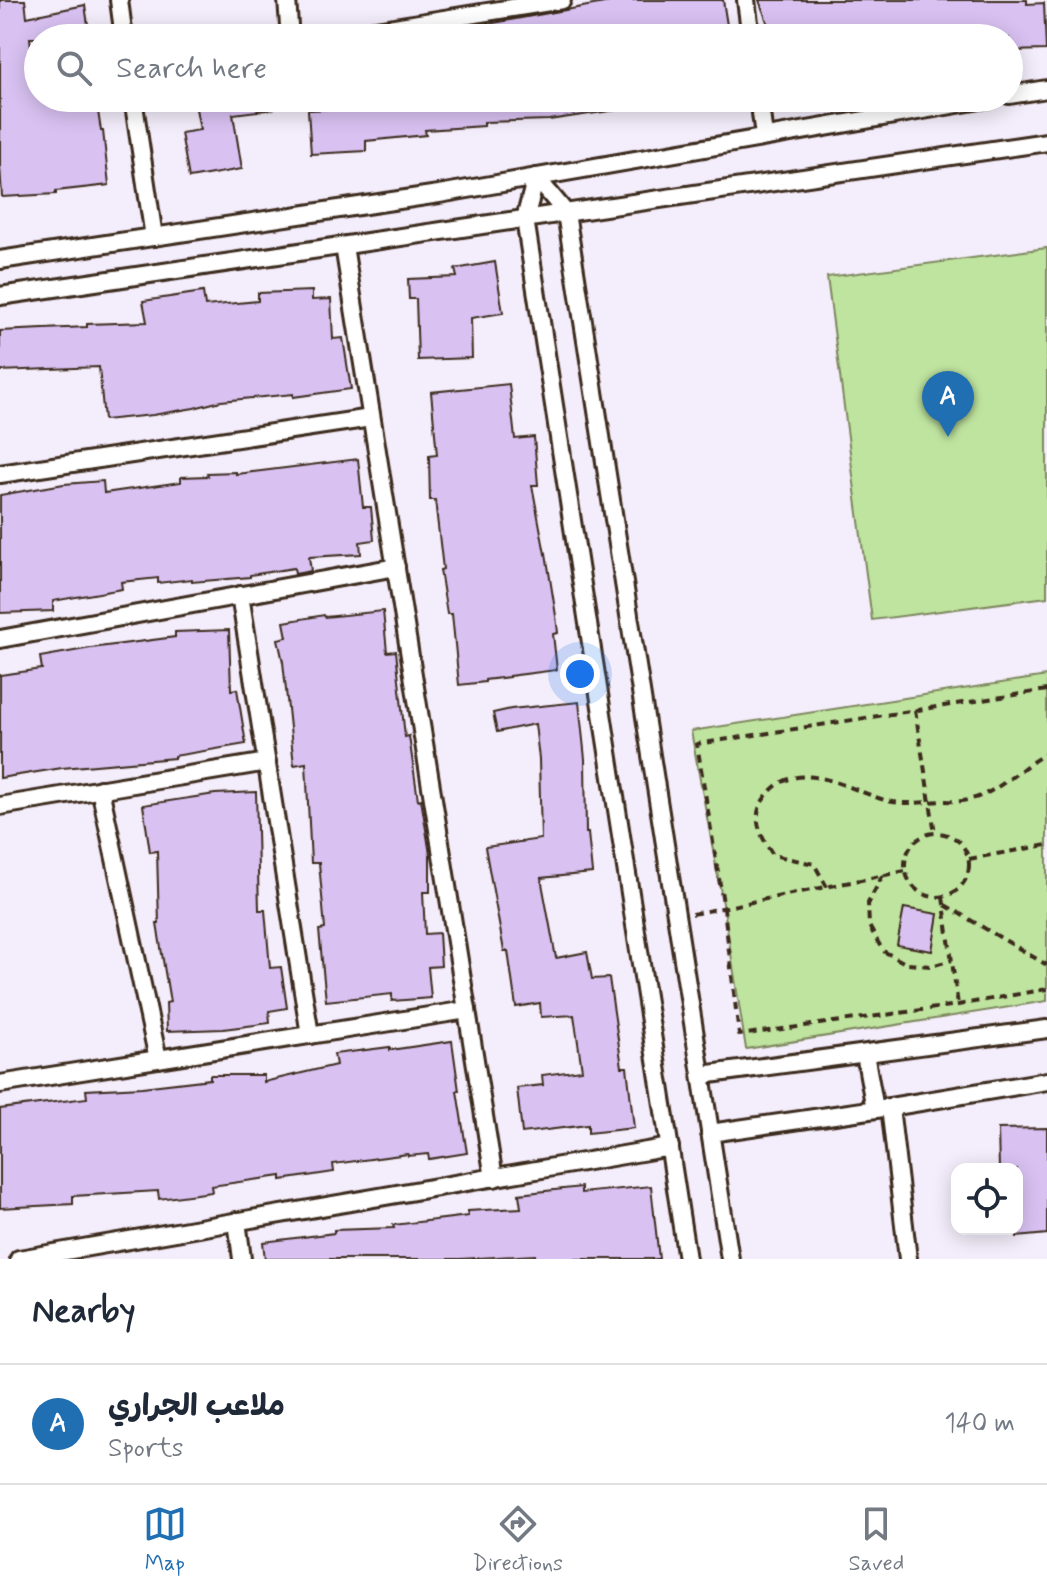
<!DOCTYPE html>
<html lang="en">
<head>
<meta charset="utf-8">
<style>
	:root { --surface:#fff; --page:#f6f6f7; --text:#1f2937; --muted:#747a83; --line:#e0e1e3; --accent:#1f6fb2 }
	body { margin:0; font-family:Mynerve,"Playpen Sans Arabic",sans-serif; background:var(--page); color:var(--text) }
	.controls { position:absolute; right:24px; bottom:24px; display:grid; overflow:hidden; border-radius:16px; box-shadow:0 4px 20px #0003 }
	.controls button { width:72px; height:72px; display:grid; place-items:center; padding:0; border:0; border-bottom:2px solid var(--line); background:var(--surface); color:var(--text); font:40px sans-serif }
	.you { position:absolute; left:580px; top:674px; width:28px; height:28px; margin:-20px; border:6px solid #fff; border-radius:50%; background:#1a73e8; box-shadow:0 0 0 12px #1a73e833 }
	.badge { display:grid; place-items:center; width:52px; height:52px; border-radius:50%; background:var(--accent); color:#fff; font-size:26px; font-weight:700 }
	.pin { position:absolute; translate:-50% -66px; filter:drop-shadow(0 2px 4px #0008) }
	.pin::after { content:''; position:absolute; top:42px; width:28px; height:24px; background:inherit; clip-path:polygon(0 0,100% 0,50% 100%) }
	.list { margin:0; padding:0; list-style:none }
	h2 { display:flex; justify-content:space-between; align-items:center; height:104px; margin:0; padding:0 32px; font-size:34px }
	h2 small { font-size:26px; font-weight:400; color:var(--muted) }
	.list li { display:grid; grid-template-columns:52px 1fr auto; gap:24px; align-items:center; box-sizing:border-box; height:120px; padding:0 32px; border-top:2px solid var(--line) }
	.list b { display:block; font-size:30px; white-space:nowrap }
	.list p { margin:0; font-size:26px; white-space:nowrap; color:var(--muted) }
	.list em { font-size:26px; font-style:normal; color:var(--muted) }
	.icon { flex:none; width:44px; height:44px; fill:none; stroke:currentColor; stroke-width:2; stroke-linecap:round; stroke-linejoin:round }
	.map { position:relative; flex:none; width:1047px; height:1259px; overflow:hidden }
	.search { position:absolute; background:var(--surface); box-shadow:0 4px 20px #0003; left:24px; right:24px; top:24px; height:88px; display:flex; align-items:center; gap:20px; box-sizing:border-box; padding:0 28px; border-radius:44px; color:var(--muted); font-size:30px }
	.sheet { height:224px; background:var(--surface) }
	nav { display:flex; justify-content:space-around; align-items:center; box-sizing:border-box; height:112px; border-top:2px solid var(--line); background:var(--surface); font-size:22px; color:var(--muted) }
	nav a { display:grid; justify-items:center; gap:4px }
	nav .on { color:var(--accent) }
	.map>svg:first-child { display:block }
</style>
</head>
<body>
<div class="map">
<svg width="1047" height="1259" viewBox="0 0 1047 1259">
	<rect width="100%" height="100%" fill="#f4edfb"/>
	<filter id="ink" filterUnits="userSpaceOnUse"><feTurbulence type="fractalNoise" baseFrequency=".0125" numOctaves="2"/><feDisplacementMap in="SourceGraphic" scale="16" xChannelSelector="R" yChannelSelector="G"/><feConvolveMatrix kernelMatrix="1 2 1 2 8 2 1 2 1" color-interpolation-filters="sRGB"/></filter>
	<g filter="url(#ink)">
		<g fill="#bfe49f" stroke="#7d875e" stroke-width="2">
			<polygon points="1047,248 1047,597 872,620 827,277"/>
			<polygon points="1047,676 1047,1001 746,1049 724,909 691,731"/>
		</g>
		<g fill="#d9c2f2" stroke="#3b2a1e" stroke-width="2">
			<polygon points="0,0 25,0 27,17 85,5 90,38 30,38 35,80 37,80 38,98 96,98 101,131 103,131 109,185 56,191 56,194 2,197 0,165"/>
			<polygon points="621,0 723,0 729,38 460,38 460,29"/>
			<polygon points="759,0 1027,0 1027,4 1044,3 1046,50 1009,51 1009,38 773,38"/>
			<polygon points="194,98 273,98 274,109 233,114 242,169 189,178 181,133 200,130"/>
			<polygon points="422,98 630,98 631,108 549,120 484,122 484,126 425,130 426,135 366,141 366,151 311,154 308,110 372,107 371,103"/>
			<polygon points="495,262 503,313 471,318 472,358 418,360 416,299 409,299 408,279 457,277 455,269"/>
			<polygon points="312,291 312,300 331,299 333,339 343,338 351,389 293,397 293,394 221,401 194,408 153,415 104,420 99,367 0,371 0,331 87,327 87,324 147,322 143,301 203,292 205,306 258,301 258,293"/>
			<polygon points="509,384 515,439 534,437 538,485 532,485 545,554 546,553 556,616 558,633 553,634 557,670 509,676 509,677 485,680 485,682 459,685 452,614 447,614 440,570 443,569 435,500 430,500 429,456 437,455 431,392"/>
			<polygon points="358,459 363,507 371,507 374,540 360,542 361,554 309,557 311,571 295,574 294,568 250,575 250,577 192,582 192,579 158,583 158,578 121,582 122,589 53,601 53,611 0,613 0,495 64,484 103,481 104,493 181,482 181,477 208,476 207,473 236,472 236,474"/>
			<polygon points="383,611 387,652 396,651 405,737 409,736 418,800 421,799 430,854 430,892 423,892 425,934 439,933 441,966 428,967 431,998 392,1001 392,994 326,1001 319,930 325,929 319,863 311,863 306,763 294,765 283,662 278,639 287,637 284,622 324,615 325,617"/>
			<polygon points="229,630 231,690 237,689 246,744 174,756 174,758 62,768 0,778 0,675 42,669 40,657 91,648 175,637 175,632"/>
			<polygon points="579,702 585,759 586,833 588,833 592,873 541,878 556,958 587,952 592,979 609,978 622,1067 627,1067 634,1128 588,1133 588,1125 522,1133 517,1088 543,1085 542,1075 582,1070 574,1015 541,1017 540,1003 516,1007 508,951 504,951 485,847 541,839 539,759 535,724 497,732 493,713 511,709"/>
			<polygon points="256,792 259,910 265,910 270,968 281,967 287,1008 269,1011 270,1023 223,1029 167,1031 166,1003 170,1002 157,924 159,924 157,851 150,852 143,805 215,794"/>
			<polygon points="904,908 938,914 932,951 897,945"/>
			<polygon points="452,1041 459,1091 457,1091 467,1153 429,1159 428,1154 408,1156 408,1154 333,1164 334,1172 281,1180 281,1176 211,1186 212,1192 159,1199 158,1191 73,1196 73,1204 0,1208 0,1109 87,1098 86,1090 142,1087 210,1079 210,1075 264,1075 264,1082 336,1065 334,1054 390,1047 390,1050"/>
			<polygon points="1047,1128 1047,1234 1017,1237 1017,1169 999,1169 998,1129"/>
			<polygon points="651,1186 659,1259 535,1259 535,1255 460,1259 265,1259 263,1242 334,1233 334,1230 394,1228 393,1225 468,1216 468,1211 521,1208 519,1194 581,1187 581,1193"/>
		</g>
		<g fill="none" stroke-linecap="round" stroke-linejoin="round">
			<defs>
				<g id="minor">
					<polyline points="119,0 124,38"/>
					<polyline points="287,0 290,38"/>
					<polyline points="746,0 751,38"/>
					<polyline points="326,38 562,0"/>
					<polyline points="1009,95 1047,89"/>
					<polyline points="133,98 154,237"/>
					<polyline points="759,98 764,136"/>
					<polyline points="536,177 566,213 730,1259"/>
					<polyline points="536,177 525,219 687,1259"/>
					<polyline points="344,246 494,1178"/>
					<polyline points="0,260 439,194 992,98"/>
					<polyline points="0,296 1047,142"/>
					<polyline points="0,474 371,418"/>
					<polyline points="240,595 310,1035"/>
					<polyline points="0,639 396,567"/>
					<polyline points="100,789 158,1059"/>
					<polyline points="0,806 267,762"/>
					<polyline points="865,1054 875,1109"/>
					<polyline points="702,1075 1047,1029"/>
					<polyline points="0,1084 467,1010"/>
					<polyline points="890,1107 908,1259"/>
					<polyline points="710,1133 890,1107 1047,1081"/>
					<polyline points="237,1221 242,1259"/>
					<polyline points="19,1259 670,1147"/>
				</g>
			</defs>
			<use href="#minor" stroke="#3b2a1e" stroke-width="22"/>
			<g stroke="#3b2a1e" stroke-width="4" stroke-dasharray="8 6" stroke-linecap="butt">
				<polyline points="1047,690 697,744 724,909 739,1035 958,1005 1047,989"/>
				<polyline points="915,710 935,833"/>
				<circle cx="937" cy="865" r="32"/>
				<polyline points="969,859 1047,845"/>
				<polyline points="883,875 868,903 869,926 883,951 907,964 931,966 952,960"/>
				<path d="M 827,887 L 814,864 L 773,855 C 762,838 750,818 764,799 C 796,753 848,790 888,801 C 906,805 925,802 943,801 C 950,801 956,802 962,801 C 997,796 1018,768 1047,753"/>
				<polyline points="943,897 958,1005"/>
				<polyline points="945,905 1047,965"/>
				<polyline points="692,914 905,871"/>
			</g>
			<use href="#minor" stroke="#fff" stroke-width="16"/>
		</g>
	</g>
</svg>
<div class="controls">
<button><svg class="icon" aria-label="locate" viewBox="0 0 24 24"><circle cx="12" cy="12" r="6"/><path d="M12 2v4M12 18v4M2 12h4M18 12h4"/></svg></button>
</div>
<div class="you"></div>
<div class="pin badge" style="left:948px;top:437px">A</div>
<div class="search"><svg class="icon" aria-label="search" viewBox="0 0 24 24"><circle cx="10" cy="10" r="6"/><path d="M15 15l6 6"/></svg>Search here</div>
</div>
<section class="sheet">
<h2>Nearby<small></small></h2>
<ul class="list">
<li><span class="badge">A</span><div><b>ملاعب الجراري</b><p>Sports</p></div><em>140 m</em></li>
</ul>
</section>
<nav>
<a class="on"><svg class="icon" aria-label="map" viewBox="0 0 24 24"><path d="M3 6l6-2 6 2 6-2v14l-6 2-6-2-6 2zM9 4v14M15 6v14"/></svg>Map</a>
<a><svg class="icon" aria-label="directions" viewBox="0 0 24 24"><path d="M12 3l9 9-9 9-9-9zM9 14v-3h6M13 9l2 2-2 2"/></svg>Directions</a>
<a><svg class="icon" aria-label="saved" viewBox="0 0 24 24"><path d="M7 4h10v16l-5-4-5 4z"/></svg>Saved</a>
</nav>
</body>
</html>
